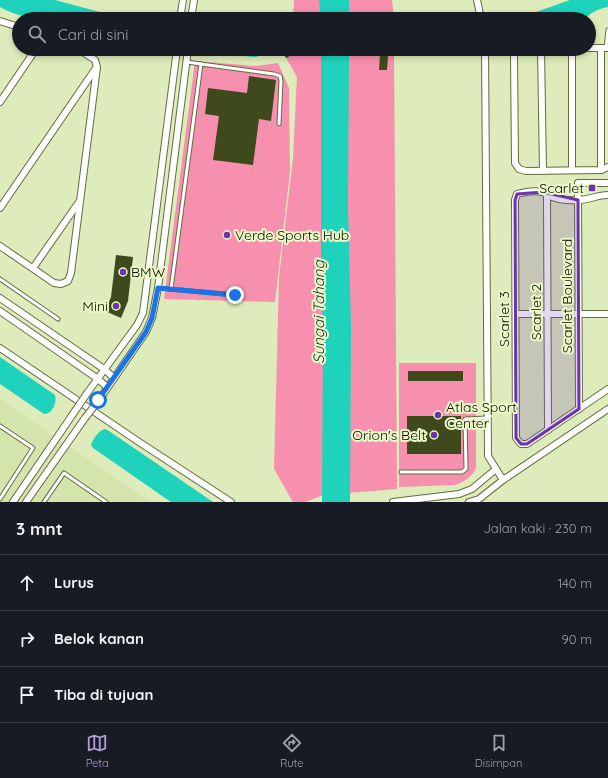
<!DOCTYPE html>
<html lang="id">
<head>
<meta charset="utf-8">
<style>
	:root { --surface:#171b24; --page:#20242c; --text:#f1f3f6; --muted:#9ea1a6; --line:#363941; --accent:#b59dd4 }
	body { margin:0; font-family:Quicksand,sans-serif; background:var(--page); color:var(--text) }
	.stop { position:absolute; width:12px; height:12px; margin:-9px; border:3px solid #1a73e8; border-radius:50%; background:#fff }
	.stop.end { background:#1a73e8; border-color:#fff; box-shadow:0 1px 4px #0008 }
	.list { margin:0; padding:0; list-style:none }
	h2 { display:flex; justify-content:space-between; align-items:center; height:52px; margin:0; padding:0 16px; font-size:17px }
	h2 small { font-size:13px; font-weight:400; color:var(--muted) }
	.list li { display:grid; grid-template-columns:26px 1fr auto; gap:12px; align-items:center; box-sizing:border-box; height:56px; padding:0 16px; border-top:1px solid var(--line) }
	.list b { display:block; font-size:15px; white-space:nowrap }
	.list em { font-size:13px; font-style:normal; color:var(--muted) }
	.icon { flex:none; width:22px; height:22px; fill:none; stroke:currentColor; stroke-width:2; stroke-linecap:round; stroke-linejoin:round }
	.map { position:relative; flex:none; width:608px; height:502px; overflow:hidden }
	.search { position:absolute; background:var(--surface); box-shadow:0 2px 6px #0003; left:12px; right:12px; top:12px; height:44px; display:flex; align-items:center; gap:10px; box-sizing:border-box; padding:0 14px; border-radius:22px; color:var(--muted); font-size:15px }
	.sheet { height:220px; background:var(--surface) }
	nav { display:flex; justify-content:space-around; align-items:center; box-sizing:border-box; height:56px; border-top:1px solid var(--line); background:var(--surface); font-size:11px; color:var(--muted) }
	nav a { display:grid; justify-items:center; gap:2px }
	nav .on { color:var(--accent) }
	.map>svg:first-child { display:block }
</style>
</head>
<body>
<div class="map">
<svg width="608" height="502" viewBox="0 0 608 502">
	<rect width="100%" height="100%" fill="#ddecba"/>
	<polygon fill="#d4e5ab" points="0,399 151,502 0,502"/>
	<g fill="#f78faf">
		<polygon points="294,0 392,0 394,19 291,19 293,17"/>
		<polygon points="281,49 394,49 397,489 323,495 306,502 293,502 274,469 279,277 293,158 297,77"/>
		<polygon points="195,61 256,66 278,63 289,88 290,171 275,302 164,299"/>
		<path d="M 399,363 L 476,363 L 476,468 C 473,476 464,482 455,485 L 399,487 Z"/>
	</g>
	<g fill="#1ed2bb">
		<path d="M 0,0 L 55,0 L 126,19 C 108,19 90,19 73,19 C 47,19 22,20 0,7 Z"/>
		<polygon points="319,0 349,0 349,19 321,19"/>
		<path d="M 570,0 L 608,0 L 608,7 C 598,9 591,12 585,19 L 516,19 Z"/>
		<polygon points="204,49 279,49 256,57 213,54 204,52"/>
		<polygon points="321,49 349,49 348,206 351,327 350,502 322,502 323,336 321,259"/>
		<polygon points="381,49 448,49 399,55 381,53"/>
		<path d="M 0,357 L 55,395 C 57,402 53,414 44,414 L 0,384 Z"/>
		<path d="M 105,429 L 109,431 L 213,502 L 171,502 L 93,448 L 91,445 C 93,439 99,430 105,429 Z"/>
	</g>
	<g fill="#3e491c">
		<polygon points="282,49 304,49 286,58"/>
		<polygon points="380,55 388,56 387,70 379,70"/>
		<polygon points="249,76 276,80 271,121 259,119 253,165 213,160 219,116 205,114 208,88 247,93"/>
		<polygon points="116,255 133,257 128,301 121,318 105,311 111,297"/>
		<rect x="408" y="371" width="55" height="10"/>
		<rect x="407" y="416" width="54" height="38"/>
	</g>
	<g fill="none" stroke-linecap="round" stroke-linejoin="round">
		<defs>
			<g id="service">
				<polyline points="606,48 608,30"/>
				<polyline points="201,64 274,74 280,76 281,81 279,124"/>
				<polyline points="0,279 58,319"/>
				<polyline points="158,288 235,295"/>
				<polyline points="171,289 201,64 187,62"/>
				<polyline points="0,426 33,448 0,499"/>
				<polyline points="401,472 462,472 466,469 465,419 487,418"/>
				<polyline points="44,502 64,473 106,502"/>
			</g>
			<g id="minor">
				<polyline points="477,0 481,19"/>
				<polyline points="180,19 183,0"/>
				<polyline points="191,19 194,0"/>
				<polyline points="0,21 19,27"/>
				<polyline points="589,48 608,48"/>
				<polyline points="601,48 601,170"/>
				<polyline points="485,49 488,456 503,480 608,409"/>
				<polyline points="524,49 515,51 514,57 515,163 519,169 526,171 601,170 608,167"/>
				<polyline points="541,49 543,171"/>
				<polyline points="572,49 572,170"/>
				<polyline points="0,102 36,49"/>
				<polyline points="547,195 548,430"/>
				<path d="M 608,195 C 597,195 589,200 578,200 C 568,201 556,199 547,195 C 544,193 545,192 542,192 C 534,190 524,192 517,194 L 515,200 L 516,438 L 521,444 L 527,444 L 608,389"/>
				<polyline points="0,208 96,68"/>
				<polyline points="0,246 54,283 61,284 68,281 71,273 97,67 95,60 78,49"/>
				<polyline points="33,268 79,202"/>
				<polyline points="0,298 104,369 114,378"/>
				<polyline points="0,311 98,379 107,387"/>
				<polyline points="516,314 608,314"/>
				<polyline points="0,348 139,442 231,502"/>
				<polyline points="88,392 137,325 143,313 177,49"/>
				<polyline points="99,400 146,332 152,318 158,288 188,49"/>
				<polyline points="579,409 578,183 608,183"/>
				<polyline points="13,502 75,411"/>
				<polyline points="26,502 85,418"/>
				<polyline points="393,502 459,494 472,489 496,469"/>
				<polyline points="469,502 479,499 503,480"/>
			</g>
		</defs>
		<use href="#service" stroke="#616d40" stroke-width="5"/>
		<use href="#minor" stroke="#616d40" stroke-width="8"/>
		<use href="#service" stroke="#fff" stroke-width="3"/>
		<use href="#minor" stroke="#fff" stroke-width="6"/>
		<defs>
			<g id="minor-bridge">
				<polyline points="75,411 88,392"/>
				<polyline points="85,418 99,400"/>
			</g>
		</defs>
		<use href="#minor-bridge" stroke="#616d40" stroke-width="8" stroke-linecap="butt"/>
		<use href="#minor-bridge" stroke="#fff" stroke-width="6"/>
	</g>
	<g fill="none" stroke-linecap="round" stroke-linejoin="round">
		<polyline stroke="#1a73e8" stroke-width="5" points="98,400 146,332 152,318 158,288 235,295"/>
	</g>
	<path fill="#6c34aa" fill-opacity="0.2" stroke="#6c34aa" stroke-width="3" stroke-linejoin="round" d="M 543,192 L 578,200 L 579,409 L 527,444 L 521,444 L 516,438 L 515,200 L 517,194 Z"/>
	<g fill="#6c34aa" stroke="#eaf9c7" stroke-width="1.5">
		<rect x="588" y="184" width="8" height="8" rx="2"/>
		<circle cx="227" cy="235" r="4"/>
		<circle cx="123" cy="272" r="4"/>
		<circle cx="116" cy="306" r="4"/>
		<circle cx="438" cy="415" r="4"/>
		<circle cx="434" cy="435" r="4"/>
	</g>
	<g text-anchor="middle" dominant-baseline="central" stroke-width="4" stroke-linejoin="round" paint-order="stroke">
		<g font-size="14" fill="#0b0f01" stroke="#eaf9c7" text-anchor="end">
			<text x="584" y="188">Scarlet</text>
			<text x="235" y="235" text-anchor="start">Verde Sports Hub</text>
			<text x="131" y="272" text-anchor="start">BMW</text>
			<text x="108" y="306">Mini</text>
			<text x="446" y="407" text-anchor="start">Atlas Sport<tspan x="446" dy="16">Center</tspan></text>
			<text x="426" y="435">Orion's Belt</text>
		</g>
		<g font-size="14" fill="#0b0f01" stroke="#eaf9c7">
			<text transform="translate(567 296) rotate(-90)">Scarlet Boulevard</text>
			<text transform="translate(536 312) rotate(-90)">Scarlet 2</text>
			<text transform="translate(504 319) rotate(-90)">Scarlet 3</text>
		</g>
		<g font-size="15" font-style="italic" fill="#10312c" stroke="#eaf9c7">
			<text transform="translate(318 312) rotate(-90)">Sungai Tahang</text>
		</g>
	</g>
</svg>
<div class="stop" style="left:98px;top:400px"></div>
<div class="stop end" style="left:235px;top:295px"></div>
<div class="search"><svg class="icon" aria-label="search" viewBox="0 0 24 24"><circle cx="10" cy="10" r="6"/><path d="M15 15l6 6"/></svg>Cari di sini</div>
</div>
<section class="sheet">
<h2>3 mnt<small>Jalan kaki · 230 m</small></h2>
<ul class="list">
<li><svg class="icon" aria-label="ahead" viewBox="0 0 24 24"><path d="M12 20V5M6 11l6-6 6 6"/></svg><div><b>Lurus</b></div><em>140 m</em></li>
<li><svg class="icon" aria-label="right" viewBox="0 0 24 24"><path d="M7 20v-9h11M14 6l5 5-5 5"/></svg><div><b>Belok kanan</b></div><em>90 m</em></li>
<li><svg class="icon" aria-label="arrive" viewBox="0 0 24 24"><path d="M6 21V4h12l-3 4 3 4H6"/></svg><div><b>Tiba di tujuan</b></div></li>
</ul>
</section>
<nav>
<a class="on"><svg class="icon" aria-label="map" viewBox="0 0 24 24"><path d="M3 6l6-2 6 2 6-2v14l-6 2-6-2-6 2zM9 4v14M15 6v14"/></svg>Peta</a>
<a><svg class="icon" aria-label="directions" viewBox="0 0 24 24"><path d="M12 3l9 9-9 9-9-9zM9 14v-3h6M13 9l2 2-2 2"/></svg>Rute</a>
<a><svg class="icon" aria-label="saved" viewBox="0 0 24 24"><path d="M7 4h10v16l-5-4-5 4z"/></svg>Disimpan</a>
</nav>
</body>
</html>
